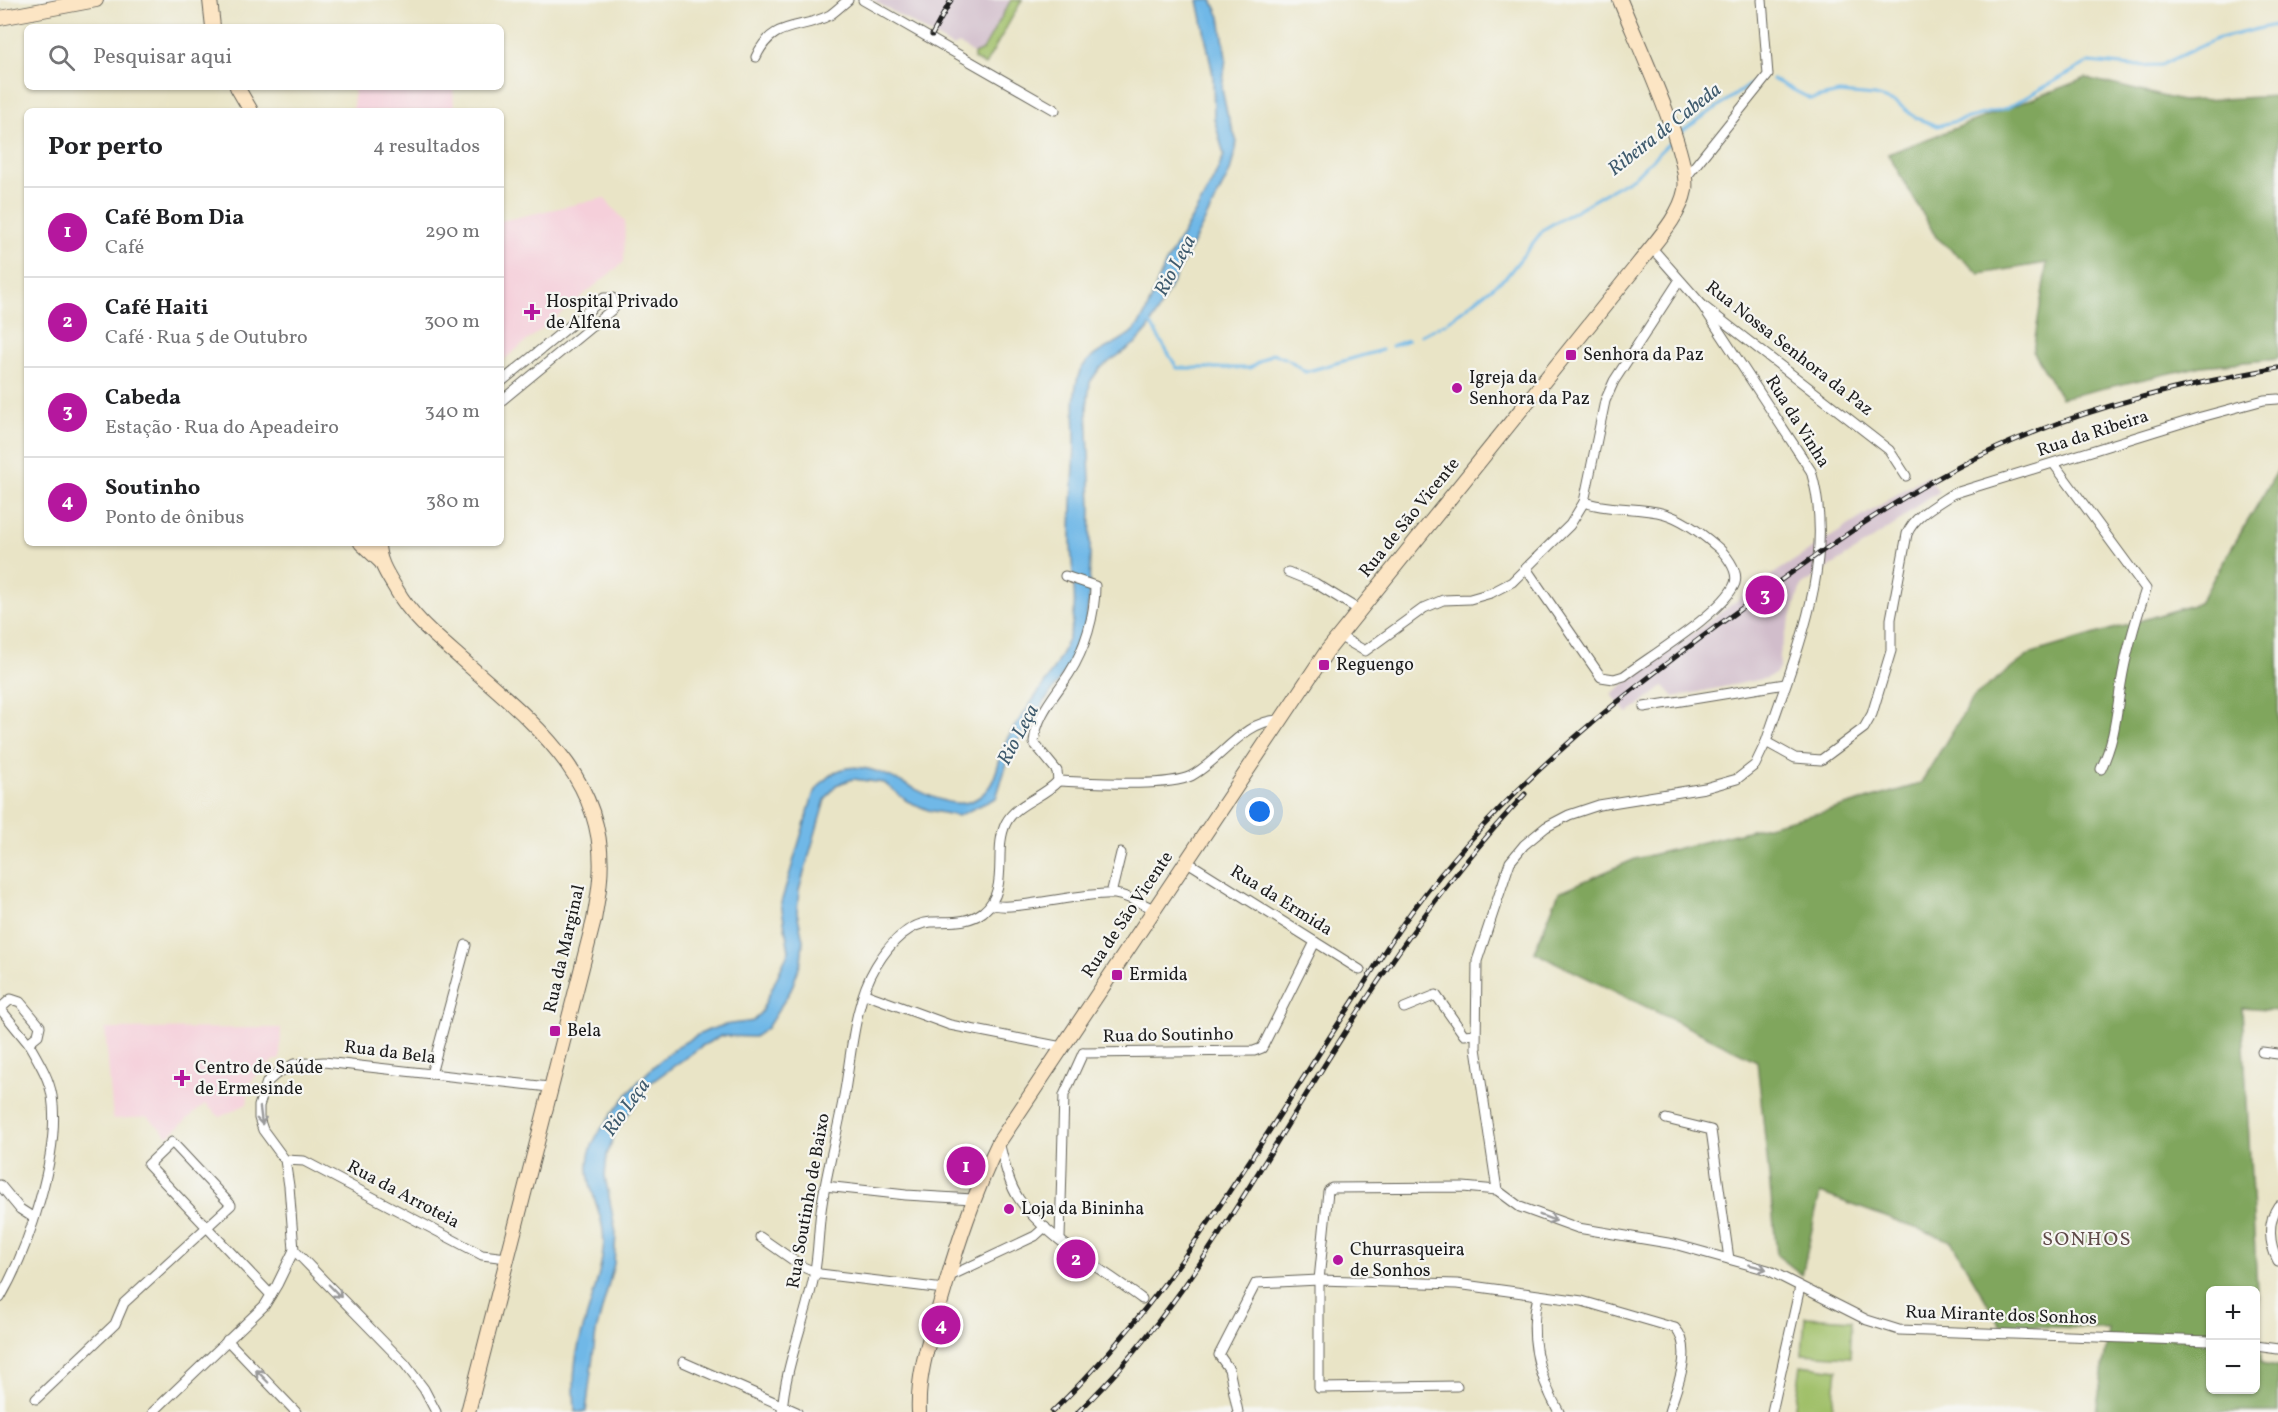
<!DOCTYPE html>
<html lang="pt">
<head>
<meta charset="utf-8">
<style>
	:root { --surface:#fff; --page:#f2f2f2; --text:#202124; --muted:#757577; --line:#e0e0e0; --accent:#b5179e }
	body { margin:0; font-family:Vollkorn,serif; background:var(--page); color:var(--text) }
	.controls { position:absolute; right:18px; bottom:18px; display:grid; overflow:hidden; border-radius:9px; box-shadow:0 2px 4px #0004 }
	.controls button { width:54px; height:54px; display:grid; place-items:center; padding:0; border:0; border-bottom:2px solid var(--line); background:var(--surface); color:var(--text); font:30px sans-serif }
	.you { position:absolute; left:1260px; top:812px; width:21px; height:21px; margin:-15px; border:4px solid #fff; border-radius:50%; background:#1a73e8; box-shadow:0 0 0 9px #1a73e833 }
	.badge { display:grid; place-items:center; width:39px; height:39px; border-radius:50%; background:var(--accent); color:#fff; font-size:20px; font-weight:700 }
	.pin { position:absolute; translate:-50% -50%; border:3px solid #fff; box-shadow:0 2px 6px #0006 }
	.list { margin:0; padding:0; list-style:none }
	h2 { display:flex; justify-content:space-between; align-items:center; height:78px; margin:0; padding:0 24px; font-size:26px }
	h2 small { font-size:20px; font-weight:400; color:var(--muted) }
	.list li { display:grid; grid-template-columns:39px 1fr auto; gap:18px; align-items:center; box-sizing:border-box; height:90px; padding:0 24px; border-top:2px solid var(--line) }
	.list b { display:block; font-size:22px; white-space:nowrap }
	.list p { margin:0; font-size:20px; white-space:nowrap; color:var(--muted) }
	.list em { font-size:20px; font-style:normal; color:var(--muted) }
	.icon { flex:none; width:33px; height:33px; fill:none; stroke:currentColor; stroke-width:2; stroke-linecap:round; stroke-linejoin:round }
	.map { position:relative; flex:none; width:2278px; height:1412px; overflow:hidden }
	.search { position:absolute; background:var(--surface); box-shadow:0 2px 4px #0004; left:24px; top:24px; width:480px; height:66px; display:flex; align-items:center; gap:15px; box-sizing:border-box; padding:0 21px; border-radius:9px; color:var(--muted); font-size:22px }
	.panel { position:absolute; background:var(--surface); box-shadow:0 2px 4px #0004; left:24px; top:108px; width:480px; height:438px; border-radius:9px }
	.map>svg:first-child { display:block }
</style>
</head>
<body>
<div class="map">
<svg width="2278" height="1412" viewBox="0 0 2278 1412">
	<rect width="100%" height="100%" fill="#f6f6f2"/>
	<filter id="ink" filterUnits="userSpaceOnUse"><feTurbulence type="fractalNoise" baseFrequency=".0167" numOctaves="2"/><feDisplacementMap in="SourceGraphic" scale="12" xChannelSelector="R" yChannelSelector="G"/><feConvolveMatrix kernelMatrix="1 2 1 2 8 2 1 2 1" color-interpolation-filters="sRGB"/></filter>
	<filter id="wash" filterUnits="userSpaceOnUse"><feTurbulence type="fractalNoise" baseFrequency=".008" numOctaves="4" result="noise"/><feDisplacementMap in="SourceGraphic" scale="24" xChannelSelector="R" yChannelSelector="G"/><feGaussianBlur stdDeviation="1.35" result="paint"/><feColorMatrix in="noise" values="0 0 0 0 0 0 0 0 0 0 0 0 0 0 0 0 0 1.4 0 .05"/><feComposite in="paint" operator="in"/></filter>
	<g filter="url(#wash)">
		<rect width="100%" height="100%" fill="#e9e4c6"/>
		<g fill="#f5cfda">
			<polygon points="354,87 453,87 454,111 353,111"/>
			<polygon points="604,198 625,221 624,262 501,362 501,221"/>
			<polygon points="281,1028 280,1059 273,1061 250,1082 247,1104 220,1117 205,1104 168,1136 148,1117 113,1119 105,1029"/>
		</g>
		<g fill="#d1bdcb">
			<polygon points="873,0 1022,0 985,65 974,59 974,54 959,44 953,47"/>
			<polygon points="1927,475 1939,492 1920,503 1900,521 1801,586 1779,654 1780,667 1775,674 1767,678 1674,697 1664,686 1628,714 1611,694 1767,578"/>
		</g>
		<g fill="#a0c069" stroke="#5e6e42" stroke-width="1.5">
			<polygon points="1011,0 1022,0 985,65 974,59 974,54 983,50"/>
			<polygon points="1805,1317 1852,1320 1850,1357 1802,1354"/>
			<polygon points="1801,1365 1837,1370 1832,1412 1794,1412"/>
		</g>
		<g fill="#80a65d" stroke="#4e613c" stroke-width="1.5" fill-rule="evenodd">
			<polygon points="2086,78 2182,101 2278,96 2278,359 2202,366 2061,398 2033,351 2047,263 1980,274 1936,237 1888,154"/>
			<path d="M 2278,470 L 2278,1011 L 2242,1008 L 2261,1364 L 2278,1367 L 2278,1412 L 2096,1412 L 2109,1329 L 2000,1325 L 1951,1241 L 1820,1193 L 1802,1275 L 1777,1255 L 1757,1061 L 1534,952 L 1559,892 L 1635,859 L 1831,810 L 1920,784 L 1974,696 L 2032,653 L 2199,603 ZM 2210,1290 L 2256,1290 L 2256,1390 L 2210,1390 Z"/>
		</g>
		<path fill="#70b8e7" stroke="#466a82" stroke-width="1.5" d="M 1198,0 L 1212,0 L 1220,17 L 1226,58 L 1222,89 L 1227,113 L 1237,142 L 1230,172 L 1148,330 L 1136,343 L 1100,368 L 1090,382 L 1087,407 L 1091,506 L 1089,600 L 1085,624 L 1075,657 L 1011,751 L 996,798 L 958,816 L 928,810 L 907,801 L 884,783 L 853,779 L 836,785 L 825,800 L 799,890 L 797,912 L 803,940 L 801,962 L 791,990 L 767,1028 L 754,1037 L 721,1036 L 702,1046 L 649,1084 L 615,1133 L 607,1155 L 605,1176 L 616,1233 L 614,1264 L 596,1332 L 586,1412 L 575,1412 C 574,1392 573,1373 577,1353 C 584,1318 599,1286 603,1251 C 608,1219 587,1192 588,1166 C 588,1145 600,1130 612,1114 C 640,1076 678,1036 725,1025 C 734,1023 744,1023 753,1021 L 761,1012 L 789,951 L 781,903 L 813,795 C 863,712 944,848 989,787 C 999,774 999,752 1008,737 C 1028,704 1057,672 1069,636 C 1080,605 1071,572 1071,541 C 1071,508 1074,474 1075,441 C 1075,420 1072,398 1078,377 C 1084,353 1115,347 1132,332 C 1150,316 1154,284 1166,263 C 1185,227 1209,194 1224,155 L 1214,118 L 1213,75 Z"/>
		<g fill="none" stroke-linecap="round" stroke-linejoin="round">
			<g stroke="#70b8e7" stroke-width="3">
				<polyline points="1772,79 1811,99 1839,93 1875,96 1897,103 1916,118 1937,126 2007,108 2089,62 2132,66 2161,65 2216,39 2278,24"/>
				<polyline points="1678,134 1758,79"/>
				<polyline points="1150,323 1177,368 1250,368 1273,353 1291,361 1305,372 1382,350"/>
				<polyline points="1421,335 1446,323 1507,276 1544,229 1635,176 1671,141"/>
				<polyline points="1392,346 1408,340"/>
			</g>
		</g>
	</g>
	<g filter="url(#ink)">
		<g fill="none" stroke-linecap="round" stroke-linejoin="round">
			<defs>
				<g id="street">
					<polyline points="863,0 1055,110"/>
					<path d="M 756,57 C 773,19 800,31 830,15 C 836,11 842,5 848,0"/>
					<polyline points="1687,176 1768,75 1762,0"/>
					<polyline points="1651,247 1702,305 1889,450 1906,476"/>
					<path d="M 1702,305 L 1811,471 C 1838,562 1794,657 1766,742"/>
					<polyline points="501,382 604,298 612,298 614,308 501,401"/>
					<path d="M 2054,464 L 2146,589 C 2136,619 2126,652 2121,684 C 2116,716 2115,739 2101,769"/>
					<path d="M 1527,570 L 1601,677 L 1614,679 L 1624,676 C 1649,657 1725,611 1735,583 C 1739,570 1725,553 1715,545 C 1701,533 1682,519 1665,514 C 1638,506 1609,511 1584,502"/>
					<polyline points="1288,572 1315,583 1359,610"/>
					<polyline points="1339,636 1365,651 1424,608 1443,600 1470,599 1491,593 1512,582 1570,525 1584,502 1605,401 1614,381 1679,281"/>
					<polyline points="1644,707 1785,684"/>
					<path d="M 1058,781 L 1057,771 L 1034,743 C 1036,715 1054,697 1069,674 C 1085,649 1095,616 1095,586 L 1065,576"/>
					<path d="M 1058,781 C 1088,782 1165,788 1191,776 C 1220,761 1244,720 1279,720"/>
					<polyline points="1186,861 1360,970"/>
					<polyline points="1111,894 1121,853"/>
					<path d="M 991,904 C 1008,913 1085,891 1115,894 C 1128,896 1141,903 1154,909"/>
					<polyline points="865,994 950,1025 1062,1047"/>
					<polyline points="1404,1008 1436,995 1464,1035 1475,1034"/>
					<polyline points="2262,1052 2278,1054"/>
					<polyline points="1083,1053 1254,1051 1262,1048 1315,942"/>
					<polyline points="431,1074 466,945"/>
					<polyline points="1666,1119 1711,1130 1729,1259"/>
					<path d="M 999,1142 C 1004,1161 1008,1183 1019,1199 C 1044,1236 1106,1272 1142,1299"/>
					<polyline points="285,1160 304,1161 482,1255 507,1258"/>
					<polyline points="0,1185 20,1209 34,1218"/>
					<polyline points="825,1186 906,1195 973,1199"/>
					<path d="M 1497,1190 L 1476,1048 L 1477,961 L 1510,862 L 1524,845 L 1546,827 L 1569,815 L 1599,805 L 1705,788 L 1737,779 L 1755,765 L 1766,742 L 1795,758 L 1821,760 L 1864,728 L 1872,714 L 1891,651 L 1891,619 L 1907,534 C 1915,515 1936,505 1952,494 L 2201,417 L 2264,400 L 2278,399"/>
					<path d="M 2278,1206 C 2267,1222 2269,1244 2278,1261"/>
					<polyline points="760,1237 803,1267 820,1274 944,1289"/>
					<polyline points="1060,1238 1064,1095 1083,1053"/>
					<polyline points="294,1250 405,1364 424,1389 436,1412"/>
					<polyline points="948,1277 1035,1236 1045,1227"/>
					<path d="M 1538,1296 C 1528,1337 1538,1375 1559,1412"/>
					<path d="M 0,1298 C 28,1250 61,1152 52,1096 C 49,1078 39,1062 30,1046 L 28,1043 L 2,1011 L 3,1006 L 11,999 L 20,1002 L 40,1026 L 38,1035 L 28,1043"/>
					<polyline points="227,1340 296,1412"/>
					<polyline points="2256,1346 2278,1349"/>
					<polyline points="683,1362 797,1412"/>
					<polyline points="1457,1386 1319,1388 1319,1280 1328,1191 1332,1188 1463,1187 1497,1190 1520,1207 1578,1228 1674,1244 1768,1270 1867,1320 1899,1330 2210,1341"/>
					<polyline points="36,1399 115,1324 124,1303 231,1205 172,1142 148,1165 271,1295"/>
					<polyline points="153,1412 265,1305 277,1285 294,1250 289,1186 285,1160 263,1130 259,1118 259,1106 267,1082 275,1075 294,1064 324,1062 549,1087"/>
					<path d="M 782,1412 C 785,1366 805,1321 814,1276 C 819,1252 818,1227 822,1204 C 828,1163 840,1124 846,1084 C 852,1046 856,999 876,966 C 888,946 907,924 931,922 C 950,921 967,924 983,912 C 1011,889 992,851 1006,823 C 1016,803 1043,798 1058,781"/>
					<path d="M 1238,1412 L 1229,1369 L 1219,1355 L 1256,1283 L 1319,1280 L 1457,1284 L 1582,1301 L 1675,1328 C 1695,1349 1676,1388 1669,1412"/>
					<polyline points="1772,1412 1800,1287"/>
				</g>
				<g id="secondary">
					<polyline points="210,0 213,27"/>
					<polyline points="0,18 96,0"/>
					<polyline points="237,87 251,111"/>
					<polyline points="361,543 380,561"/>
					<path d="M 378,543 C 378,561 387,574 396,589 C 411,616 434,635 457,655 C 526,717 609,775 600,879 C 599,893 596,907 594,920 L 468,1412"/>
					<path d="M 919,1412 C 917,1373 930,1338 941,1301 C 957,1246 974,1193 999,1142 L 1327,651 L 1639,263 C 1655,242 1680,217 1685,190 C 1691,156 1635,38 1620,0"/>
				</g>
			</defs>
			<use href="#street" stroke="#646258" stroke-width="11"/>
			<use href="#secondary" stroke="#646258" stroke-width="16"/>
			<use href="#street" stroke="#fff" stroke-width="9"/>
			<use href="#secondary" stroke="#fce5c4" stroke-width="14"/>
			<defs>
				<g id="rail">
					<polyline points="932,35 951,0"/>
					<path d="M 1052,1412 C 1173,1296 1256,1148 1348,1009 C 1369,977 1389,942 1412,911 C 1514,775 1633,685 1770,588 C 1847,533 1926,478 2013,441 C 2099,404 2186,384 2278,368"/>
					<path d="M 1078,1412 C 1171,1323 1234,1211 1301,1103 C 1369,992 1435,890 1525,794"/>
				</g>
			</defs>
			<use href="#rail" stroke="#1c1c1c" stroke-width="5"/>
			<use href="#rail" stroke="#f6f6f2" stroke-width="3" stroke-dasharray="9" stroke-linecap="butt"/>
		</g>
		<defs><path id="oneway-shaft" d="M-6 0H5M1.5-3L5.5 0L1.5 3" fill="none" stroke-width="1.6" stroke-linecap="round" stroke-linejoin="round" transform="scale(1.5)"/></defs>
		<g stroke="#999">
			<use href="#oneway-shaft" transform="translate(261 1116) rotate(83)"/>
			<use href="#oneway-shaft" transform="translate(1548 1218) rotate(21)"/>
			<use href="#oneway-shaft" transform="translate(1758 1267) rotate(15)"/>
			<use href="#oneway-shaft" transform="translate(335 1291) rotate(46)"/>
			<use href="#oneway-shaft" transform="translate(262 1376) rotate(-134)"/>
		</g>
	</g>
	<g fill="#b5179e" stroke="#f6f6f2" stroke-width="2">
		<path d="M529 303h6v6h6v6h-6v6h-6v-6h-6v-6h6z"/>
		<rect x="1565" y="349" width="12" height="12" rx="3"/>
		<circle cx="1457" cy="388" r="6"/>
		<rect x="1318" y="659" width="12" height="12" rx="3"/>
		<rect x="1111" y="969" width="12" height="12" rx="3"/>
		<rect x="549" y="1025" width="12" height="12" rx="3"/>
		<path d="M179 1069h6v6h6v6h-6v6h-6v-6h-6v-6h6z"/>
		<circle cx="1009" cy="1209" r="6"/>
		<circle cx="1338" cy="1260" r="6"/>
	</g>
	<g text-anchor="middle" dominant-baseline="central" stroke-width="4.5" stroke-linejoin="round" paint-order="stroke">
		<g font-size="18" fill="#1c1c1c" stroke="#f6f6f2" text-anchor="start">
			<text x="546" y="302">Hospital Privado<tspan x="546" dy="21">de Alfena</tspan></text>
			<text x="1583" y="355">Senhora da Paz</text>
			<text x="1469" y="378">Igreja da<tspan x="1469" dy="21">Senhora da Paz</tspan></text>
			<text x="1336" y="665">Reguengo</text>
			<text x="1129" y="975">Ermida</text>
			<text x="567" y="1031">Bela</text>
			<text x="195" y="1068">Centro de Saúde<tspan x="195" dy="21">de Ermesinde</tspan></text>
			<text x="1021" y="1209">Loja da Bininha</text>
			<text x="1350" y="1250">Churrasqueira<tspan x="1350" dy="21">de Sonhos</tspan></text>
		</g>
		<g font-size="18" fill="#1c1c1c" stroke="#f6f6f2">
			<text transform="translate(1789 349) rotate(38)">Rua Nossa Senhora da Paz</text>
			<text transform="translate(1797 422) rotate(58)">Rua da Vinha</text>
			<text transform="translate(2093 434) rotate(-18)">Rua da Ribeira</text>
			<text transform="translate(1410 518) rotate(-51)">Rua de São Vicente</text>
			<text transform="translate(1281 901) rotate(32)">Rua da Ermida</text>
			<text transform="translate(1128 915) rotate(-56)">Rua de São Vicente</text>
			<text transform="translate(565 949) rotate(-77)">Rua da Marginal</text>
			<text transform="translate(1168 1036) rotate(-1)">Rua do Soutinho</text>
			<text transform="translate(390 1053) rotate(7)">Rua da Bela</text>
			<text transform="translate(403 1195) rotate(28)">Rua da Arroteia</text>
			<text transform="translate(809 1201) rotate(-80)">Rua Soutinho de Baixo</text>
			<text transform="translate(2001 1316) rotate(2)">Rua Mirante dos Sonhos</text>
		</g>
		<g font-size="20" font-style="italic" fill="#3e5a6d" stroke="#f6f6f2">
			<text transform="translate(1665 130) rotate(-38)">Ribeira de Cabeda</text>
			<text transform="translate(1176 266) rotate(-62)">Rio Leça</text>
			<text transform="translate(1019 735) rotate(-62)">Rio Leça</text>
			<text transform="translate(627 1108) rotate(-54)">Rio Leça</text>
		</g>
		<g font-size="20" letter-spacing="1.5" fill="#5f4a48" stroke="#f6f6f2">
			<text x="2087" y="1240">SONHOS</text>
		</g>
	</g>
</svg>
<div class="controls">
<button>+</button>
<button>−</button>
</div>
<div class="you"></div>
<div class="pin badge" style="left:966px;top:1166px">1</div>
<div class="pin badge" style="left:1076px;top:1259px">2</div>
<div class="pin badge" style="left:1765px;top:595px">3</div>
<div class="pin badge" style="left:941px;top:1325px">4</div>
<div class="search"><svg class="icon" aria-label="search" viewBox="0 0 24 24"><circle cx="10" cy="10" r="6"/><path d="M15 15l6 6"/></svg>Pesquisar aqui</div>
<section class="panel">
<h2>Por perto<small>4 resultados</small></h2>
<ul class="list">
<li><span class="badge">1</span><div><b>Café Bom Dia</b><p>Café</p></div><em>290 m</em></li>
<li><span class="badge">2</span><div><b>Café Haiti</b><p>Café · Rua 5 de Outubro</p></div><em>300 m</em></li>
<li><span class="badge">3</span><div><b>Cabeda</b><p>Estação · Rua do Apeadeiro</p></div><em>340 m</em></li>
<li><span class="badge">4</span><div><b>Soutinho</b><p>Ponto de ônibus</p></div><em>380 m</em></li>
</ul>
</section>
</div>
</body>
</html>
